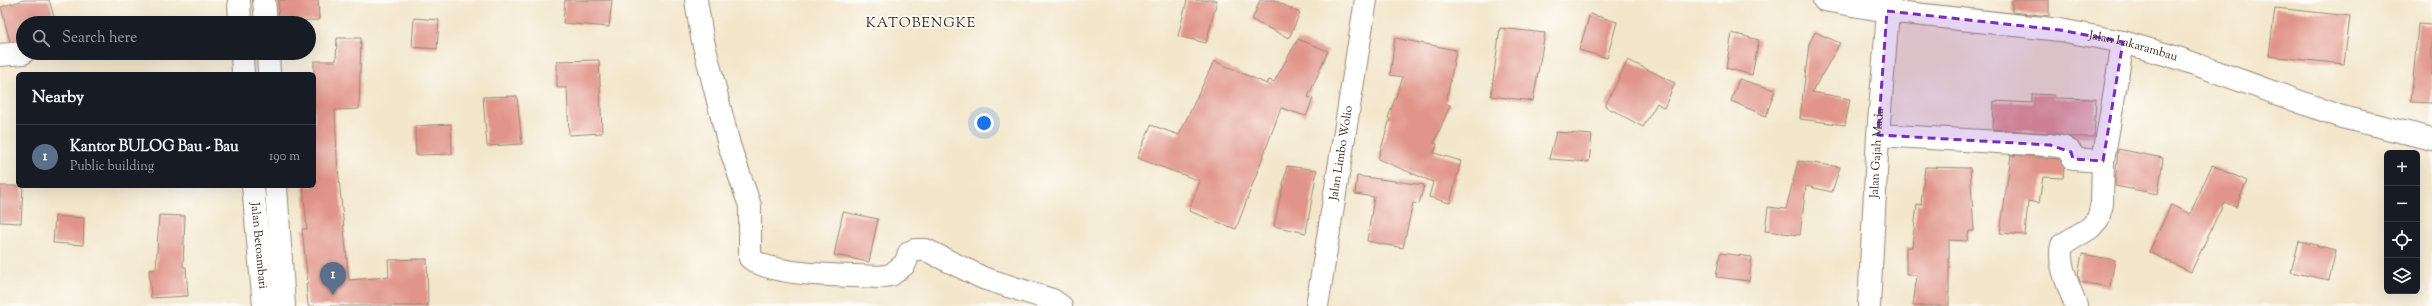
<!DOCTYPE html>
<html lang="en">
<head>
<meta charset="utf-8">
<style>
	:root { --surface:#171b24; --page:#20242c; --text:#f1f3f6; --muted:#9ea1a6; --line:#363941; --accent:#c8321e }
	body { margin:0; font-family:"Sorts Mill Goudy",serif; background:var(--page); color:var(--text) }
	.controls { position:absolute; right:12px; bottom:12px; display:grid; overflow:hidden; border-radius:6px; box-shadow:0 4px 16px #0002 }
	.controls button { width:36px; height:36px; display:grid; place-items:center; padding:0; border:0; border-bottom:1px solid var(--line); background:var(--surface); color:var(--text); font:20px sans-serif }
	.you { position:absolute; left:984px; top:123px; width:14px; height:14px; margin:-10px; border:3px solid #fff; border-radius:50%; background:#1a73e8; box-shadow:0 0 0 6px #1a73e833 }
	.badge { display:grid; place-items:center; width:26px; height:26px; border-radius:50%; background:var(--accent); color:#fff; font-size:13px; font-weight:700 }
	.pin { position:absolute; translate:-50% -33px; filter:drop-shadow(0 1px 2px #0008) }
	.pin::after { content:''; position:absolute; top:21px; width:14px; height:12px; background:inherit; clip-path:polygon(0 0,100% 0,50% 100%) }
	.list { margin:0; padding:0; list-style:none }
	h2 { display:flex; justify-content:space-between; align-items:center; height:52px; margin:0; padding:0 16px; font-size:17px }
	h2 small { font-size:13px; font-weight:400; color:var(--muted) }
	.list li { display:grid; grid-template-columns:26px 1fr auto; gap:12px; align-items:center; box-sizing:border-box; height:64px; padding:0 16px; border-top:1px solid var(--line) }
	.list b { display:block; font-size:15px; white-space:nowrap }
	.list p { margin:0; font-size:13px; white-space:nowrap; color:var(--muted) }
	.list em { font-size:13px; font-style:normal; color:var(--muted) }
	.icon { flex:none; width:22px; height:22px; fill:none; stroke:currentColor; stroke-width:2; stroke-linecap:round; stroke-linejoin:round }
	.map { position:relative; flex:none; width:2432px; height:306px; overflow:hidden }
	.search { position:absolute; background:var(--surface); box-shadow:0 4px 16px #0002; left:16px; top:16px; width:300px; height:44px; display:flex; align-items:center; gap:10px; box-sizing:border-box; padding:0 14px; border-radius:22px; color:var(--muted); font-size:15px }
	.panel { position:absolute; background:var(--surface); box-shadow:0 4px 16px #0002; left:16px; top:72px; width:300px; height:116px; border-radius:6px }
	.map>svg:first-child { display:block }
</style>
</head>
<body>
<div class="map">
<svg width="2432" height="306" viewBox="0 0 2432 306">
	<rect width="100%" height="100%" fill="#fdfcf7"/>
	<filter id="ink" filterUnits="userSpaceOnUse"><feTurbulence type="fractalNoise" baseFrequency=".025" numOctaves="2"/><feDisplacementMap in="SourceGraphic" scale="8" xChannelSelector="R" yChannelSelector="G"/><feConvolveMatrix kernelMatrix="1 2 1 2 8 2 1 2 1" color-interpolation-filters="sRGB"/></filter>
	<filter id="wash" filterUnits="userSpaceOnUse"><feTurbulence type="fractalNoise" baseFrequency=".012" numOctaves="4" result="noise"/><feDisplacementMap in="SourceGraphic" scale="16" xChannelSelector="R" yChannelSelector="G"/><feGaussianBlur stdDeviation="0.9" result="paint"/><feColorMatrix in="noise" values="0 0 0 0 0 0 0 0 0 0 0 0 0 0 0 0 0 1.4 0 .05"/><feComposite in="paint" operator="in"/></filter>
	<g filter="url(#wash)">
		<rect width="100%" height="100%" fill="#f3e6cb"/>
		<g id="blocks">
			<g fill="#e1958a">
				<polygon points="24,0 49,0 56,23 23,23 23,41 10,42 1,7"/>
				<polygon points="278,0 318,0 319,20 279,21"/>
				<polygon points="565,0 612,0 609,27 563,23"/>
				<polygon points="1187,0 1217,0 1206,43 1178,36"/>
				<polygon points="1260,0 1274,0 1300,13 1289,38 1252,20"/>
				<polygon points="2012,0 2049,0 2049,16 2012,12"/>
				<polygon points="2275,8 2350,16 2344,64 2269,56"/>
				<polygon points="1590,14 1617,22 1607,58 1579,50"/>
				<polygon points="414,18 439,20 437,49 412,47"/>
				<polygon points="2418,24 2432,25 2432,103 2411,102"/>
				<polygon points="1500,28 1545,33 1533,101 1491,96"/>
				<polygon points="1815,32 1840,43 1812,92 1850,99 1845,125 1800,119 1809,44"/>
				<polygon points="1732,33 1759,40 1752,75 1726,68"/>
				<polygon points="337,38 361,38 359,109 335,110 337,158 349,280 389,277 388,260 427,259 428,306 308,306 306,284 308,284 302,229 307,229 303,186 314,186 314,61 336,61"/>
				<polygon points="1395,38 1456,50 1446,104 1450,105 1434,143 1437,144 1434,153 1461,161 1450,203 1429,197 1433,182 1378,159 1390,119 1388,118 1403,77 1390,75"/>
				<polygon points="1298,39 1328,51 1308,97 1313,99 1306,116 1281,108 1236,229 1189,211 1200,181 1137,158 1151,125 1179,135 1214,61 1267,84 1269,80 1274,82"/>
				<polygon points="599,60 602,133 569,135 567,88 557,88 557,61"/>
				<polygon points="1628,60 1675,83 1664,108 1657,103 1643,127 1605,106"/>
				<polygon points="1739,79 1775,90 1766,116 1731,101"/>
				<polygon points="2032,94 2054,95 2054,98 2096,99 2094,137 2071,137 2051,133 1993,129 1994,101 2032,103"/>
				<polygon points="517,96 522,144 487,146 483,97"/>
				<polygon points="451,124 452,154 416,155 415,126"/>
				<polygon points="1556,132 1592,135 1589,162 1549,159"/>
				<polygon points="2118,149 2163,158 2158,194 2115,186"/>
				<polygon points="2011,155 2059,159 2064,167 2063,178 2043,177 2039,203 2028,201 2025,235 2000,233"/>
				<polygon points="1798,161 1840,167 1832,192 1806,186 1800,235 1765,231 1768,207 1786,209"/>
				<polygon points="2212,165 2247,181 2236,207 2224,202 2191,272 2149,252 2171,205 2190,214"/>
				<polygon points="1287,166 1317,170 1306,233 1274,226"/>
				<polygon points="1925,167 1970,168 1974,231 1969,231 1967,241 1949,240 1949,306 1913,306 1917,275 1906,275 1906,247 1912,247 1917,204 1921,205"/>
				<polygon points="1357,176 1424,185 1419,204 1413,203 1403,248 1367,241 1374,197 1355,194"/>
				<polygon points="0,186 23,186 21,223 0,222"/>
				<polygon points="843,212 878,219 869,262 834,255"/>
				<polygon points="159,215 185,216 183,267 186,267 188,296 151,298 149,270 156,269"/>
				<polygon points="55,216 84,218 83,245 53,243"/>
				<polygon points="2299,241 2336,250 2329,280 2291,272"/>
				<polygon points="1720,253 1752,257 1749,281 1716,277"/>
				<polygon points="2082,254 2115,260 2110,287 2080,282 2078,275"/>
			</g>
		</g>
	</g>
	<g filter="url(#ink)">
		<use href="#blocks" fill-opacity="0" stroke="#978874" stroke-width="1"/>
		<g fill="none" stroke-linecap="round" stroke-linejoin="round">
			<defs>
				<g id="minor">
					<path d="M 696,0 L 702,37 L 729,145 L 750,206 L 750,258 C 772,277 848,275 878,277 L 891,275 L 905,264 L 909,253 L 914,250 L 926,250 L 983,278 L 1052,300 L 1061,306"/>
					<polyline points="0,55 23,53"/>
					<polyline points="1878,135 2050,145 2063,147 2071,152 2073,159 2103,161"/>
					<path id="s1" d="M 1317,306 L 1366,0"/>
					<path d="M 2076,306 C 2070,288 2057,264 2062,245 L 2090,228 L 2098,219 L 2102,204 L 2103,161 L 2123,42"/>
				</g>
				<g id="tertiary">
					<path id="s2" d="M 1824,0 L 1887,11 L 2060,30 L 2123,42 L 2178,58 L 2342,117 L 2432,139"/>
				</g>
				<g id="primary">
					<polyline points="239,0 240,23"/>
					<polyline points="264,0 266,23"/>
					<polyline points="242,53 243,74"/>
					<polyline points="268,53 269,74"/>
					<path id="s3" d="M 253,186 L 264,306"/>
					<polyline points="276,186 284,306"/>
				</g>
				<g id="trunk">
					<path id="s4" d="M 1869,306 L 1878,135 L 1889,0"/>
				</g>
			</defs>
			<use href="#minor" stroke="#978874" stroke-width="24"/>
			<use href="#tertiary" stroke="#978874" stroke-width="24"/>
			<use href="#primary" stroke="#978874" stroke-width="24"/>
			<use href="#trunk" stroke="#978874" stroke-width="24"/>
			<use href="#minor" stroke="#fff" stroke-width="22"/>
			<use href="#tertiary" stroke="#fff" stroke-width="22"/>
			<use href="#primary" stroke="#fff" stroke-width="22"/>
			<use href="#trunk" stroke="#fff" stroke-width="22"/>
		</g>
	</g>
	<path fill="#7b2cbf" fill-opacity="0.2" stroke="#7b2cbf" stroke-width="3" stroke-dasharray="8 5" stroke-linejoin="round" d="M 1887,11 L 2060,30 L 2123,42 L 2103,161 L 2073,159 L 2071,152 L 2050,145 L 1878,135 Z"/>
	<g text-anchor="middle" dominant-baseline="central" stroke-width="3" stroke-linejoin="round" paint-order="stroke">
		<g font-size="12" fill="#3b2a1e" stroke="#fdfcf7">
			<text stroke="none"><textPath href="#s2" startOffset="313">Jalan Lakarambau</textPath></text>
			<text stroke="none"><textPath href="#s1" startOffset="155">Jalan Limbo Wolio</textPath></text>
			<text stroke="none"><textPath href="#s4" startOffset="153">Jalan Gajah Mada</textPath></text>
			<text stroke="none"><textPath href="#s3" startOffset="60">Jalan Betoambari</textPath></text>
		</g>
		<g font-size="14" letter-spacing="1" fill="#3b2a1e" stroke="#fdfcf7">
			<text x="921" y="24">KATOBENGKE</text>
		</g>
	</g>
</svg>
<div class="controls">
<button>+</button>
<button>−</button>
<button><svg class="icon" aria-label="locate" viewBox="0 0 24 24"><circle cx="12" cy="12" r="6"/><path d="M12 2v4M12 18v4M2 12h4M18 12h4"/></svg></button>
<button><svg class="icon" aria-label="layers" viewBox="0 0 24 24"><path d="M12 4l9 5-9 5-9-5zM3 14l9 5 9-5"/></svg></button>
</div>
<div class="you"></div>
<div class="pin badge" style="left:333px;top:295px;background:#5c6f8a">1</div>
<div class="search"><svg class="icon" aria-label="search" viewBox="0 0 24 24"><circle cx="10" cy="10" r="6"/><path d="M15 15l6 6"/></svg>Search here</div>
<section class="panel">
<h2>Nearby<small></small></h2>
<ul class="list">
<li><span class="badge" style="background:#5c6f8a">1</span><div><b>Kantor BULOG Bau - Bau</b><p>Public building</p></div><em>190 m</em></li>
</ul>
</section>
</div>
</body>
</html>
